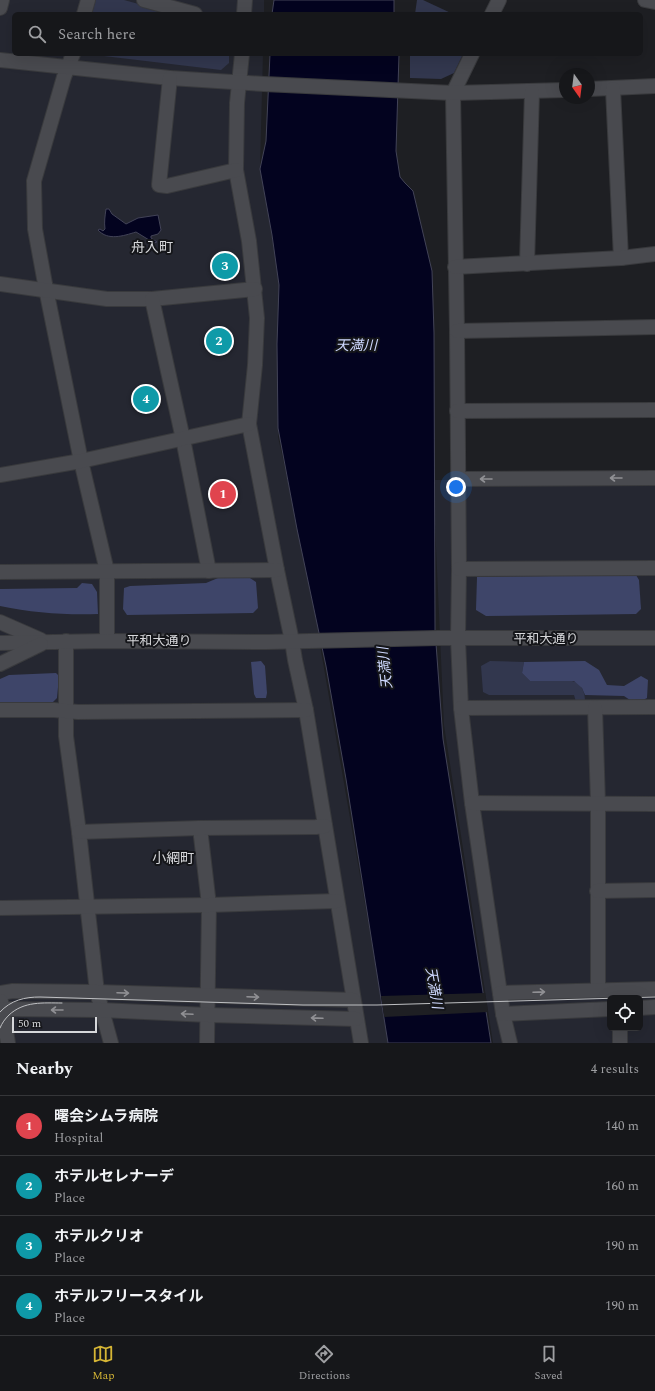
<!DOCTYPE html>
<html lang="en">
<head>
<meta charset="utf-8">
<style>
	:root { --surface:#16171a; --page:#232427; --text:#f1f3f6; --muted:#9e9fa2; --line:#353639; --accent:#d5b535 }
	body { margin:0; font-family:Spectral,"Noto Sans JP",serif; background:var(--page); color:var(--text) }
	.controls { position:absolute; right:12px; bottom:12px; display:grid; overflow:hidden; border-radius:6px; box-shadow:0 4px 16px #0002 }
	.controls button { width:36px; height:36px; display:grid; place-items:center; padding:0; border:0; border-bottom:1px solid var(--line); background:var(--surface); color:var(--text); font:20px sans-serif }
	.compass { position:absolute; left:559px; top:68px; width:36px; height:36px; border-radius:50%; background:var(--surface); box-shadow:0 4px 16px #0002; rotate:166deg }
	.scale { position:absolute; left:12px; bottom:10px; width:85px; box-sizing:border-box; padding-left:4px; border:2px solid #d6d7da; border-top:0; font-size:11px; line-height:14px; white-space:nowrap; color:#d6d7da; -webkit-text-stroke:3px #15161a; paint-order:stroke }
	.you { position:absolute; left:456px; top:487px; width:14px; height:14px; margin:-10px; border:3px solid #fff; border-radius:50%; background:#1a73e8; box-shadow:0 0 0 6px #1a73e833 }
	.badge { display:grid; place-items:center; width:26px; height:26px; border-radius:50%; background:var(--accent); color:#fff; font-size:13px; font-weight:700 }
	.pin { position:absolute; translate:-50% -50%; border:2px solid #fff; box-shadow:0 1px 4px #0006 }
	.list { margin:0; padding:0; list-style:none }
	h2 { display:flex; justify-content:space-between; align-items:center; height:52px; margin:0; padding:0 16px; font-size:17px }
	h2 small { font-size:13px; font-weight:400; color:var(--muted) }
	.list li { display:grid; grid-template-columns:26px 1fr auto; gap:12px; align-items:center; box-sizing:border-box; height:60px; padding:0 16px; border-top:1px solid var(--line) }
	.list b { display:block; font-size:15px; white-space:nowrap }
	.list p { margin:0; font-size:13px; white-space:nowrap; color:var(--muted) }
	.list em { font-size:13px; font-style:normal; color:var(--muted) }
	.icon { flex:none; width:22px; height:22px; fill:none; stroke:currentColor; stroke-width:2; stroke-linecap:round; stroke-linejoin:round }
	.map { position:relative; flex:none; width:655px; height:1043px; overflow:hidden }
	.search { position:absolute; background:var(--surface); box-shadow:0 4px 16px #0002; left:12px; right:12px; top:12px; height:44px; display:flex; align-items:center; gap:10px; box-sizing:border-box; padding:0 14px; border-radius:6px; color:var(--muted); font-size:15px }
	.sheet { height:292px; background:var(--surface) }
	nav { display:flex; justify-content:space-around; align-items:center; box-sizing:border-box; height:56px; border-top:1px solid var(--line); background:var(--surface); font-size:11px; color:var(--muted) }
	nav a { display:grid; justify-items:center; gap:2px }
	nav .on { color:var(--accent) }
	.map>svg:first-child { display:block }
</style>
</head>
<body>
<div class="map">
<svg width="655" height="1043" viewBox="0 0 655 1043">
	<rect width="100%" height="100%" fill="#1e1f23"/>
	<g fill="#252731" fill-rule="evenodd">
		<polygon points="0,0 264,0 264,14 14,14 14,54 263,54 260,167 281,290 278,437 315,602 321,651 386,1025 390,1043 0,1043"/>
		<path d="M 655,478 L 655,1043 L 493,1043 L 444,725 L 433,480 ZM 610,998 L 640,998 L 640,1028 L 610,1028 Z"/>
	</g>
	<g fill="#32374e">
		<polygon points="95,0 124,0 175,14 91,14"/>
		<polygon points="417,0 423,0 453,14 415,14"/>
		<polygon points="87,54 229,54 229,63 221,70"/>
		<polygon points="410,54 463,54 454,73 441,79 410,78"/>
		<path d="M 490,661 L 524,662 L 522,673 L 530,681 C 542,681 561,679 572,681 C 582,683 585,693 585,701 L 576,702 L 574,695 L 489,695 L 483,692 L 481,666 Z"/>
	</g>
	<g fill="#3e4569">
		<polygon points="636,575 639,580 641,609 636,614 486,616 476,610 477,577"/>
		<polygon points="218,578 250,578 256,582 258,608 253,613 127,615 123,609 124,588 130,586 206,583"/>
		<path d="M 82,583 L 92,584 L 97,592 L 98,614 C 65,615 33,613 0,606 L 0,589 L 77,588 Z"/>
		<polygon points="261,661 265,666 267,693 266,698 256,698 254,694 251,662"/>
		<polygon points="585,661 599,670 607,685 624,686 641,676 648,680 647,698 643,700 630,700 624,696 585,695 582,688 574,681 530,681 522,673 524,662"/>
		<polygon points="56,673 59,676 57,698 53,702 0,703 0,679 9,675"/>
	</g>
	<g fill="#03031f" stroke="#424357">
		<polygon points="274,0 394,0 394,14 272,14"/>
		<polygon points="270,54 399,54 396,151 400,177 405,183 413,191 432,271 434,333 435,630 443,739 491,1043 388,1043 346,779 326,666 297,529 278,428 277,344 279,285 272,235 260,169 266,141"/>
		<path d="M 106,209 L 109,209 L 112,214 L 126,224 L 138,218 L 158,215 L 161,230 L 158,234 L 151,236 L 151,238 L 157,242 L 154,243 L 136,232 C 123,236 108,241 98,230 L 100,229 L 103,231 L 105,229 C 104,222 105,216 106,209 Z"/>
	</g>
	<polygon fill="#1e1f23" points="485,993 488,1012 384,1017 381,996"/>
	<g fill="none" stroke-linecap="round" stroke-linejoin="round">
		<defs>
			<g id="minor">
				<polyline points="144,0 195,14"/>
				<polyline points="645,0 655,2"/>
				<polyline points="0,8 2,0"/>
				<polyline points="84,14 88,0"/>
				<polyline points="244,14 245,0"/>
				<polyline points="492,14 499,0"/>
				<polyline points="73,54 64,77 34,181 35,229 46,289 81,461 107,571 107,641"/>
				<polyline points="242,54 237,103 236,170 249,241 257,318 255,365 249,424 277,570 292,641 295,660 306,710 361,1043"/>
				<polyline points="472,54 453,93 457,331 459,569 458,639 461,708 472,803 503,1014 510,1043"/>
				<polyline points="0,60 170,78 264,84 453,93 565,90"/>
				<polyline points="170,78 159,185 167,186 236,170"/>
				<polyline points="589,89 655,86"/>
				<polyline points="613,89 621,258"/>
				<polyline points="527,264 532,92"/>
				<polyline points="455,267 621,258 655,254"/>
				<polyline points="0,284 107,299 152,299 255,289"/>
				<polyline points="152,299 183,439 209,571"/>
				<polyline points="457,331 655,327"/>
				<polyline points="457,411 655,410"/>
				<polyline points="0,475 81,461 249,424"/>
				<polyline points="458,479 655,478"/>
				<polyline points="459,569 655,568"/>
				<polyline points="0,572 277,570"/>
				<polyline points="0,622 41,640"/>
				<polyline points="66,641 66,736 79,832 97,992 111,1043"/>
				<polyline points="0,643 107,641 267,642 437,638 655,638"/>
				<polyline points="0,664 41,644"/>
				<polyline points="461,708 655,707"/>
				<polyline points="595,708 598,803 598,990"/>
				<polyline points="0,710 54,710 78,712 306,710"/>
				<polyline points="472,803 655,804"/>
				<polyline points="200,828 209,905 207,1043"/>
				<polyline points="79,832 200,828 316,827 325,826"/>
				<polyline points="597,891 655,890"/>
				<polyline points="0,908 209,905 337,901"/>
				<polyline points="0,993 13,991 97,992 353,1000"/>
				<polyline points="500,993 655,989"/>
				<polyline points="1,1001 8,1043"/>
				<polyline points="640,1008 655,1007"/>
				<polyline points="0,1009 101,1010 208,1015 356,1019"/>
				<polyline points="503,1014 610,1009"/>
				<polyline points="620,1028 620,1043"/>
			</g>
		</defs>
		<use href="#minor" stroke="#393a3d" stroke-width="16"/>
		<use href="#minor" stroke="#494a4f" stroke-width="14"/>
		<g stroke="#bfc0c3" stroke-width="1">
			<path d="M 0,1012 C 11,1000 25,997 40,997 L 303,1005 L 377,1005 L 655,997"/>
			<path d="M 0,1028 C 2,1023 5,1019 9,1015 C 24,1001 43,1003 62,1003"/>
		</g>
	</g>
	<defs><path id="oneway-shaft" d="M-6 0H5M1.5-3L5.5 0L1.5 3" fill="none" stroke-width="1.6" stroke-linecap="round" stroke-linejoin="round"/></defs>
	<g stroke="#909094">
		<use href="#oneway-shaft" transform="translate(616 478) rotate(180)"/>
		<use href="#oneway-shaft" transform="translate(486 479) rotate(180)"/>
		<use href="#oneway-shaft" transform="translate(539 992) rotate(-2)"/>
		<use href="#oneway-shaft" transform="translate(123 993) rotate(2)"/>
		<use href="#oneway-shaft" transform="translate(253 997) rotate(2)"/>
		<use href="#oneway-shaft" transform="translate(57 1010) rotate(-180)"/>
		<use href="#oneway-shaft" transform="translate(187 1014) rotate(-177)"/>
		<use href="#oneway-shaft" transform="translate(317 1018) rotate(-178)"/>
	</g>
	<g text-anchor="middle" dominant-baseline="central" stroke-width="4" stroke-linejoin="round" paint-order="stroke">
		<g font-size="13" fill="#d6d7da" stroke="#15161a">
			<text x="546" y="639">平和大通り</text>
			<text x="159" y="641">平和大通り</text>
		</g>
		<g font-size="14" fill="#d6d7da" stroke="#15161a">
			<text x="152" y="247">舟入町</text>
			<text x="173" y="858">小網町</text>
		</g>
		<g font-size="14" font-style="italic" fill="#ced8fe" stroke="#15161a">
			<text x="356" y="345">天満川</text>
			<text transform="translate(385 668) rotate(-96)">天満川</text>
			<text transform="translate(434 988) rotate(80)">天満川</text>
		</g>
	</g>
</svg>
<div class="controls">
<button><svg class="icon" aria-label="locate" viewBox="0 0 24 24"><circle cx="12" cy="12" r="6"/><path d="M12 2v4M12 18v4M2 12h4M18 12h4"/></svg></button>
</div>
<svg class="compass" viewBox="-18 -18 36 36"><path d="M0-13l5 13h-10z" fill="#e53935"/><path d="M0 13l5-13h-10z" fill="#9e9fa2"/></svg>
<div class="scale">50 m</div>
<div class="you"></div>
<div class="pin badge" style="left:223px;top:494px;background:#e0444e">1</div>
<div class="pin badge" style="left:219px;top:341px;background:#0f9aa8">2</div>
<div class="pin badge" style="left:225px;top:266px;background:#0f9aa8">3</div>
<div class="pin badge" style="left:146px;top:399px;background:#0f9aa8">4</div>
<div class="search"><svg class="icon" aria-label="search" viewBox="0 0 24 24"><circle cx="10" cy="10" r="6"/><path d="M15 15l6 6"/></svg>Search here</div>
</div>
<section class="sheet">
<h2>Nearby<small>4 results</small></h2>
<ul class="list">
<li><span class="badge" style="background:#e0444e">1</span><div><b>曙会シムラ病院</b><p>Hospital</p></div><em>140 m</em></li>
<li><span class="badge" style="background:#0f9aa8">2</span><div><b>ホテルセレナーデ</b><p>Place</p></div><em>160 m</em></li>
<li><span class="badge" style="background:#0f9aa8">3</span><div><b>ホテルクリオ</b><p>Place</p></div><em>190 m</em></li>
<li><span class="badge" style="background:#0f9aa8">4</span><div><b>ホテルフリースタイル</b><p>Place</p></div><em>190 m</em></li>
</ul>
</section>
<nav>
<a class="on"><svg class="icon" aria-label="map" viewBox="0 0 24 24"><path d="M3 6l6-2 6 2 6-2v14l-6 2-6-2-6 2zM9 4v14M15 6v14"/></svg>Map</a>
<a><svg class="icon" aria-label="directions" viewBox="0 0 24 24"><path d="M12 3l9 9-9 9-9-9zM9 14v-3h6M13 9l2 2-2 2"/></svg>Directions</a>
<a><svg class="icon" aria-label="saved" viewBox="0 0 24 24"><path d="M7 4h10v16l-5-4-5 4z"/></svg>Saved</a>
</nav>
</body>
</html>
